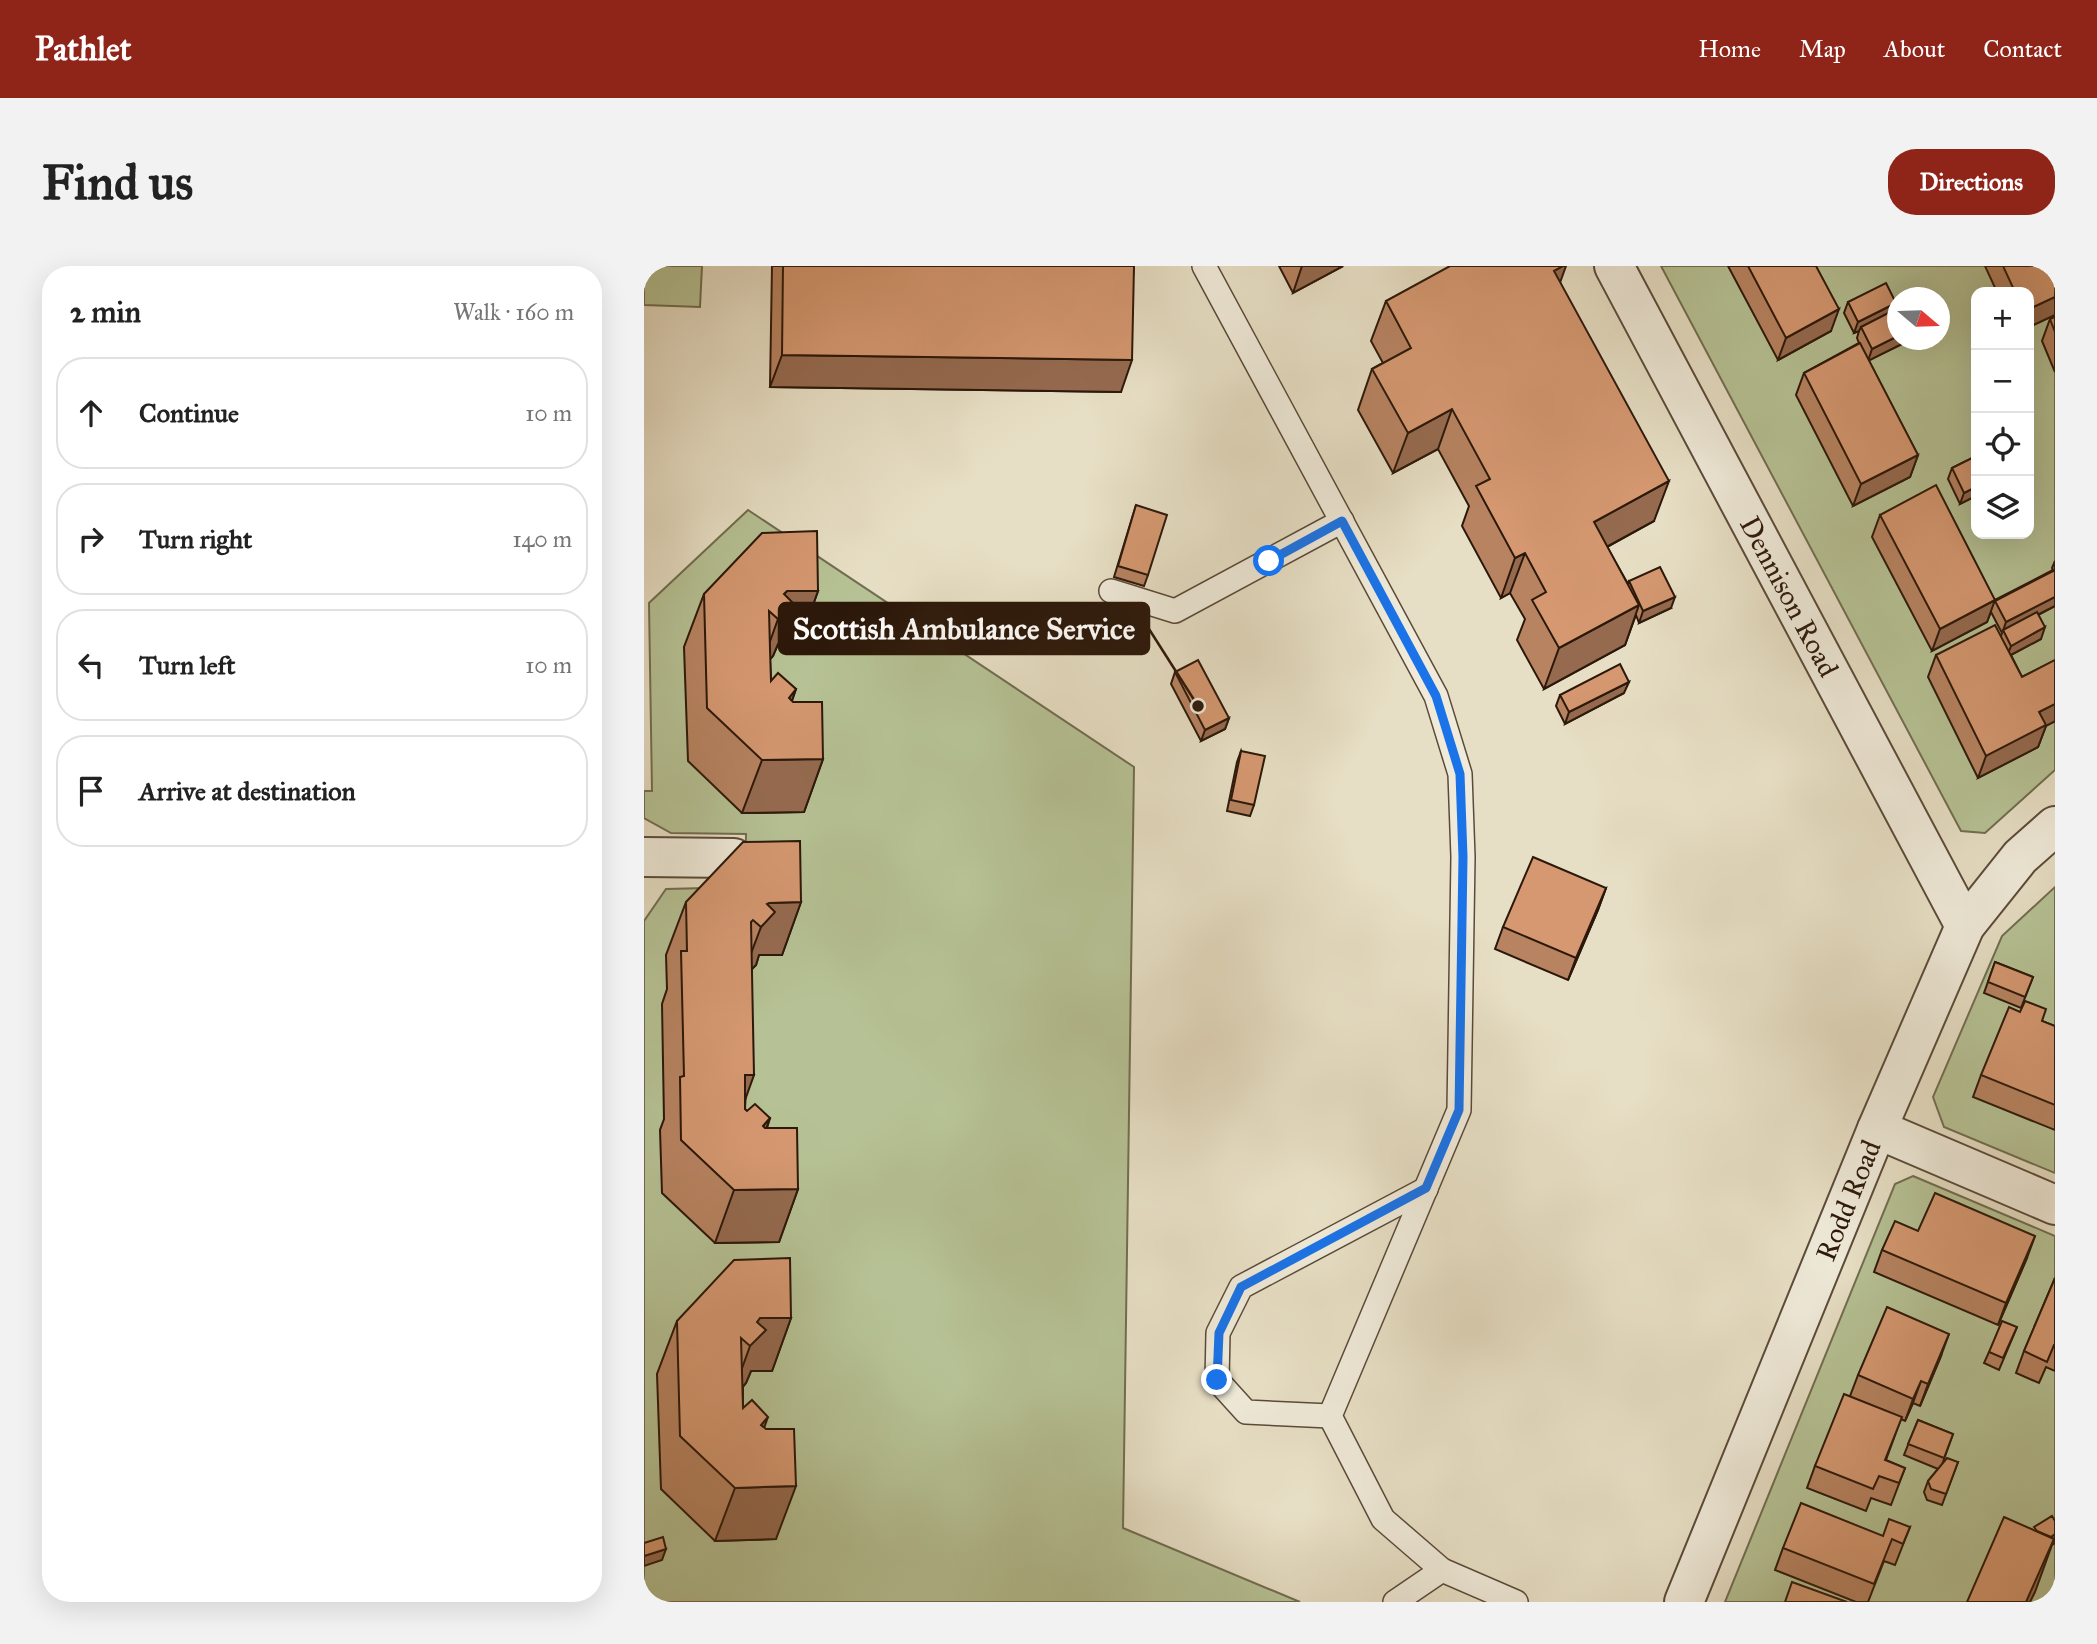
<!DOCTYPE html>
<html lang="en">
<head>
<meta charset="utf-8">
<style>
	:root { --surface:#fff; --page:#f2f2f2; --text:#222; --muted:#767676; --line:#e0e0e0; --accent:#8f2418 }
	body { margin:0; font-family:"IM FELL Great Primer",serif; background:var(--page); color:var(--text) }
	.controls { position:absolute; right:21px; top:21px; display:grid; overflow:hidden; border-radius:14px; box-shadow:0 7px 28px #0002 }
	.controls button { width:63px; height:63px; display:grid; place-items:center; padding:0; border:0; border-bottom:2px solid var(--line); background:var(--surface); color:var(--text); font:35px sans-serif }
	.compass { position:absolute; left:1243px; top:21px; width:63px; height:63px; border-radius:50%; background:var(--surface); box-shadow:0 7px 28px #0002; rotate:109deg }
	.stop { position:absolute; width:21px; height:21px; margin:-16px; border:5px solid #1a73e8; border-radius:50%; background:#fff }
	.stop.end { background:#1a73e8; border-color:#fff; box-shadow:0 2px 7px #0008 }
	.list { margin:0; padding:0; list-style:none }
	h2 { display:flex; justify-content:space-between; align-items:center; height:91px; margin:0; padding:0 28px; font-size:30px }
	h2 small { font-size:23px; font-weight:400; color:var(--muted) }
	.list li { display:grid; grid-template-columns:46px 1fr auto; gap:21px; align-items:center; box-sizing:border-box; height:112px; margin:0 14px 14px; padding:0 14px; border:2px solid var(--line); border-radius:28px }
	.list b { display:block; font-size:26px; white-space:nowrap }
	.list em { font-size:23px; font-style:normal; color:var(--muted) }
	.icon { flex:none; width:38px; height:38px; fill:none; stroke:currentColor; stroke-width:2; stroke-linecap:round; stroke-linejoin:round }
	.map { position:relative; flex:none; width:1411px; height:1336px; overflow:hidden; border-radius:28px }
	header { display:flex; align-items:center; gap:42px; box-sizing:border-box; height:98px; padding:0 35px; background:var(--accent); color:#fff }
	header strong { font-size:33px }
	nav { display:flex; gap:38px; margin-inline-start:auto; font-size:24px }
	.intro { display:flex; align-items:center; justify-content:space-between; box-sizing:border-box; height:168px; padding:0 42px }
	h1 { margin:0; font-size:49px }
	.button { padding:18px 32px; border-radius:28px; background:var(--accent); color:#fff; font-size:24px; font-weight:700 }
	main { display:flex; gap:42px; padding:0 42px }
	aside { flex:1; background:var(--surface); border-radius:28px; box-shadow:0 7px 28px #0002 }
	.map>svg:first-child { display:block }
</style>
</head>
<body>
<header>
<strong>Pathlet</strong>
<nav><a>Home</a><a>Map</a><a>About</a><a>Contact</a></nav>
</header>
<div class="intro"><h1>Find us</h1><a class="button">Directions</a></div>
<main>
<aside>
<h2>2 min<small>Walk · 160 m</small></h2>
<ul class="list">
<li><svg class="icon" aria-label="ahead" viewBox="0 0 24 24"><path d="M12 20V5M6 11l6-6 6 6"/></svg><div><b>Continue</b></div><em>10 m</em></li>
<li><svg class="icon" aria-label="right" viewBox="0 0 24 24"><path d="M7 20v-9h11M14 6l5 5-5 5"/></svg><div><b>Turn right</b></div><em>140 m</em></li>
<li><svg class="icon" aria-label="left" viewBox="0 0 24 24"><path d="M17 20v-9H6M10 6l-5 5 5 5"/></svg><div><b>Turn left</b></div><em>10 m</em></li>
<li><svg class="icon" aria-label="arrive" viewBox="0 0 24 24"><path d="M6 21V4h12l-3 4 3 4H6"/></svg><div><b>Arrive at destination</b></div></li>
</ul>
</aside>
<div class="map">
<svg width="1411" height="1336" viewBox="0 0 1411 1336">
	<rect width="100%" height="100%" fill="#e7dfc5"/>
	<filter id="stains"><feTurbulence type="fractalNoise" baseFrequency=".00286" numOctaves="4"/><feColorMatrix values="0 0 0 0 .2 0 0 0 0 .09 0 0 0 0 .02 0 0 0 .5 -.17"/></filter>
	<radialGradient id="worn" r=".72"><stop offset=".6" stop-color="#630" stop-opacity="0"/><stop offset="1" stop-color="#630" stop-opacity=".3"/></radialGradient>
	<g fill="#b6c295" stroke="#716d50" stroke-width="2" fill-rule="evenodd">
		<polygon points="0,0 58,0 56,41 0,39"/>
		<path d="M 1017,0 L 1411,0 L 1411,504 L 1341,567 L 1317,565 ZM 1332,26 L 1385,26 L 1385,268 L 1332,268 ZM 1254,32 L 1296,32 L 1296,74 L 1254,74 Z"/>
		<polygon points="104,244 490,501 479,1262 656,1336 0,1336 0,655 22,623 101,621 102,568 27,567 0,552 0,525 8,525 5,337"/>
		<polygon points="1411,621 1411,907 1300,861 1289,831 1358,670"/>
		<polygon points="1269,910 1411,970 1411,1336 1081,1336 1251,918"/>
	</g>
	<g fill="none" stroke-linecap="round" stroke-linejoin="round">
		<defs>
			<g id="lane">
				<polyline points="560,0 792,430 816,508 819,591 815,844 686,1150 739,1253 798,1304 872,1336"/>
				<polyline points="467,325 531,345 698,255"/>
				<polyline points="686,1150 602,1146 573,1114 574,1067 597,1021 782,923"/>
				<polyline points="751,1336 798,1304"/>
			</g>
			<g id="street">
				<path id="s1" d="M 970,0 L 1321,660"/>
				<polyline points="0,591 90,592"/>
				<polyline points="1233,863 1411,939"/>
				<path id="s2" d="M 1040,1336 L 1233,863 L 1321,660 L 1376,591 L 1411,560"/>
			</g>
		</defs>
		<use href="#lane" stroke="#5b4a39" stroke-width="26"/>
		<use href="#street" stroke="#5b4a39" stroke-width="42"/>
		<use href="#lane" stroke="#efead9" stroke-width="23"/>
		<use href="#street" stroke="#efead9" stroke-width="38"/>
	</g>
	<g fill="#b78361" stroke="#2c180a" stroke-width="2">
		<polygon points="128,0 490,0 477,126 126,121"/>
		<polygon points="635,0 699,0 649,27"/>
		<polygon points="1084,0 1172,0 1187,65 1134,94"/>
		<polygon points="1341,0 1411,0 1411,49 1385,61 1385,26 1353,26"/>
		<polygon points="916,16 1010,255 963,281 984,318 985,315 1027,342 995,357 992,349 981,379 900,423 873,374 881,353 866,327 857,332 818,260 825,240 794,183 749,207 714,144 728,103 739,97 727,75 742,35"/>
		<polygon points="1204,36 1252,37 1249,44 1254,74 1266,74 1224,94 1274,189 1266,211 1209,240 1152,129 1160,107 1215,77 1213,72 1215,65 1210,67 1200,47"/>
		<polygon points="1411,51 1411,106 1398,75 1406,53"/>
		<polygon points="1332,190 1332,230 1316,238 1304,213 1308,202"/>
		<polygon points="492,239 504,309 500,320 470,311"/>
		<polygon points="1236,249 1351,334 1409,304 1408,302 1411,295 1411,340 1394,349 1397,373 1367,389 1378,411 1411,394 1411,455 1402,460 1394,481 1334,512 1284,411 1292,389 1357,370 1358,367 1347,346 1343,356 1288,385 1228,271"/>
		<polygon points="174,325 155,378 134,378 129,390 126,393 127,415 152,423 148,435 179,493 160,546 98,547 44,495 40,381 60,328"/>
		<polygon points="531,406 585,452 581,463 557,475 527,418"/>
		<polygon points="980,427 921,458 912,440 916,429"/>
		<polygon points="597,485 610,539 606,550 583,545 593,496"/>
		<polygon points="962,622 954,644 924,714 851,683 859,661"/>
		<polygon points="42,636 157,636 138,689 115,689 112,699 108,703 101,843 103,845 126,852 123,862 154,923 135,976 71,977 18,927 16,864 20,853 18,738 23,723 22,689"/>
		<polygon points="1351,696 1389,711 1377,742 1340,727"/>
		<polygon points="1398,755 1411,760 1411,864 1329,831 1337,809"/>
		<polygon points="1274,965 1383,992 1354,1059 1230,1006 1238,984"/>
		<polygon points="1411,1012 1411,1105 1402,1101 1395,1117 1372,1107 1380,1085"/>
		<polygon points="147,1052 128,1105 107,1105 102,1117 99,1121 99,1142 120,1162 132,1273 71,1275 17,1223 13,1108 33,1055"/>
		<polygon points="1373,1061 1355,1104 1340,1097 1345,1086"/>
		<polygon points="1297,1090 1276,1140 1269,1137 1261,1155 1257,1153 1242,1194 1261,1202 1247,1239 1227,1232 1222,1245 1163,1222 1171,1200 1206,1130 1214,1109"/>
		<polygon points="1274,1154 1309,1168 1299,1196 1314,1196 1298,1239 1283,1234 1280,1226 1284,1215 1294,1203 1260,1189"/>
		<polygon points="1266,1261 1251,1299 1240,1295 1224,1336 1212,1336 1131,1304 1139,1282 1239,1270"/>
	</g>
	<g fill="#956a4f" stroke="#2c180a" stroke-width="2">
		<polygon points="658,0 699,0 649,27"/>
		<polygon points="919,0 922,0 908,39 910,5"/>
		<polygon points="1411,31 1411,49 1385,61 1385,43"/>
		<polygon points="1252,37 1248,48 1217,61 1215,65 1210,67 1214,56"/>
		<polygon points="1195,43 1187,65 1134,94 1142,72"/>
		<polygon points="1254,70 1254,74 1266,74 1224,95 1228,83"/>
		<polygon points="138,89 488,94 477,126 126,121"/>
		<polygon points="808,143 794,183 749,207 764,167"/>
		<polygon points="1274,189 1266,211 1209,240 1217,218"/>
		<polygon points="1025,215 1010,255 935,296 950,256"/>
		<polygon points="1332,221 1332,230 1316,238 1320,227"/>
		<polygon points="881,287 866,327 857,332 871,292"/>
		<polygon points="143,325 174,325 155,378 134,378 129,390 115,406 134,353 140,328"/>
		<polygon points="1031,331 1027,342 995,357 999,345"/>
		<polygon points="1411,331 1411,340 1360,366 1359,365 1362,356"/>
		<polygon points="1351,334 1343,356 1288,385 1296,363"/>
		<polygon points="995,339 981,379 900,423 915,382"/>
		<polygon points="1401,361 1397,373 1363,391 1367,380"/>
		<polygon points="985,416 980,427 921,458 925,446"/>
		<polygon points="152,423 133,476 145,432"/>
		<polygon points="1411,438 1411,455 1402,460 1394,481 1334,512 1342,490 1395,446"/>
		<polygon points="585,452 581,463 557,475 561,464"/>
		<polygon points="179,493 160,546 98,547 118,494"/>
		<polygon points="962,622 954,644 924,714 932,692"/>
		<polygon points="157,636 138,689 115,689 112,699 97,714 117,661 123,638 125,637"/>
		<polygon points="101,809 110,809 91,862"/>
		<polygon points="126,852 107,905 119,860"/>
		<polygon points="154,923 135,976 71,977 90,924"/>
		<polygon points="1391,970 1383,992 1354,1059 1362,1037"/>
		<polygon points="116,1052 147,1052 128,1105 107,1105 102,1117 87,1133 106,1080 113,1056"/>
		<polygon points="1305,1068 1297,1090 1276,1140 1284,1118"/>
		<polygon points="1277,1115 1269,1137 1261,1155 1269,1133"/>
		<polygon points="124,1151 105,1204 117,1159"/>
		<polygon points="152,1220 132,1273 71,1275 91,1222"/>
		<polygon points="1411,1268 1411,1277 1408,1279 1391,1326 1386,1336 1382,1336 1400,1275"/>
		<polygon points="22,1283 18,1294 0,1300 0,1290"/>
	</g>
	<g fill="#d59871" stroke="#2c180a" stroke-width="2">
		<polygon points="139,0 490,0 488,94 138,89"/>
		<polygon points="806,0 919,0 910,5 1025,215 950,256 995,339 915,382 888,334 902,326 881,287 871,292 832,220 846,213 808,143 764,167 728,103 767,82 742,35"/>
		<polygon points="1104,0 1172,0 1195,43 1142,72"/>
		<polygon points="1359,0 1411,0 1411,31 1385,43 1385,26 1371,26"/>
		<polygon points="1242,17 1252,37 1214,56 1204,36"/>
		<polygon points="1254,42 1254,70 1228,83 1217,61"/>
		<polygon points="1411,51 1411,66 1406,53"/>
		<polygon points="1216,77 1274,189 1217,218 1160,107"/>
		<polygon points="1332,190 1332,221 1320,227 1308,202"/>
		<polygon points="1292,219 1351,334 1296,363 1236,249"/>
		<polygon points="492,239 523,249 504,309 474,300"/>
		<polygon points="173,265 174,325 143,325 140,328 149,337 134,353 125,345 126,383 127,415 134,407 152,423 145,432 149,436 178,436 179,493 118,494 63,442 60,328 118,267"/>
		<polygon points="1016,301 1031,331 999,345 985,315"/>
		<polygon points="1411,304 1411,331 1362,356 1351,335"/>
		<polygon points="1393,346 1401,361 1367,380 1359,364"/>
		<polygon points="1351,359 1378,411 1411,394 1411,438 1395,446 1402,459 1342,490 1292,389"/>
		<polygon points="554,394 585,452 561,464 531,406"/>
		<polygon points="976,398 985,416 925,446 916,429"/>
		<polygon points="597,485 621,490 610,539 587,534"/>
		<polygon points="156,575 157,636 125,637 123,638 131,646 117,661 109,654 107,656 110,809 101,809 101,843 103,845 111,838 126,852 119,860 121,862 153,862 154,923 90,924 37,874 36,811 40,810 37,685 43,685 42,636 99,576"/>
		<polygon points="889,591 962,622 932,692 859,661"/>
		<polygon points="1351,696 1389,711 1381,731 1344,716"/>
		<polygon points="1381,735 1402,743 1398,755 1411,760 1411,839 1337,809 1365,741 1376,746"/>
		<polygon points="1291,927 1391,970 1362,1037 1238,984 1251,955 1274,965"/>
		<polygon points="146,992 147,1052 116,1052 113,1056 122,1064 106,1080 97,1072 99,1142 108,1134 124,1151 117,1159 122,1163 150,1163 152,1220 91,1222 36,1170 33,1055 90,994"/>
		<polygon points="1411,1012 1411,1079 1410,1079 1403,1096 1380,1085"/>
		<polygon points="1243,1041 1305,1068 1284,1118 1277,1115 1269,1133 1214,1109"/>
		<polygon points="1358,1055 1373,1061 1359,1092 1345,1086"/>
		<polygon points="1200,1128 1258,1151 1241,1194 1261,1202 1255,1217 1235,1210 1229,1223 1171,1200"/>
		<polygon points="1274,1154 1309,1168 1300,1192 1264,1178"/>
		<polygon points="1303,1192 1314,1196 1302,1228 1287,1223 1284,1215"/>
		<polygon points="1157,1237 1239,1270 1245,1253 1266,1261 1259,1278 1248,1273 1230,1318 1139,1282"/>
		<polygon points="1408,1250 1411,1255 1411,1268 1407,1271 1393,1265 1390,1261"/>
		<polygon points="1360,1251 1410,1273 1382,1336 1323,1336"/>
		<polygon points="19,1271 22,1283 0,1290 0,1277"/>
		<polygon points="1148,1316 1203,1336 1141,1336"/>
	</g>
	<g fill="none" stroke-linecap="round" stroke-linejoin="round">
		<polyline stroke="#1a73e8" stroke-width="9" points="573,1114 575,1067 597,1021 782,922 815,844 819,591 816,508 792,430 698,255 625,295"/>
	</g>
	<g text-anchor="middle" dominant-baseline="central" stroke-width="5" stroke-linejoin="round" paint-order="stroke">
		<g font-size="28" fill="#2c180a" stroke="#efead9">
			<text stroke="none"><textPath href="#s1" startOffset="374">Dennison Road</textPath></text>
			<text stroke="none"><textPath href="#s2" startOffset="434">Rodd Road</textPath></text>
		</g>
	</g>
	<path fill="none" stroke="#2c180a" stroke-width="2.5" d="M554 440L505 363"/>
	<circle fill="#2c180a" stroke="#efead9" stroke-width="2.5" cx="554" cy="440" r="7"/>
	<rect fill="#2c180a" stroke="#2c180a" stroke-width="2.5" x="135" y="337" width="370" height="51" rx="7"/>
	<g font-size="30" text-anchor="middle" font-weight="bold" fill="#fff">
		<text x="320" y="373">Scottish Ambulance Service</text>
	</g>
	<rect width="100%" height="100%" filter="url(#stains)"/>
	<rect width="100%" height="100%" fill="url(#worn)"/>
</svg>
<div class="controls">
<button>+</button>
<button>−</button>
<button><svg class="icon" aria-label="locate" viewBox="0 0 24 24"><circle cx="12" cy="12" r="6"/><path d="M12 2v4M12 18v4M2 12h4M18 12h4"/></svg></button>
<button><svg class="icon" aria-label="layers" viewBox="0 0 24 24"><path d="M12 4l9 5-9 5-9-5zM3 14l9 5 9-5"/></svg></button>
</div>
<svg class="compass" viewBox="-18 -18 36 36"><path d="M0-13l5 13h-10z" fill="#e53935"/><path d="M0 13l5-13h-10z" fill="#767676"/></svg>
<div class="stop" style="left:625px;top:295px"></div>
<div class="stop end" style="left:573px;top:1114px"></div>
</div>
</main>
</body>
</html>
